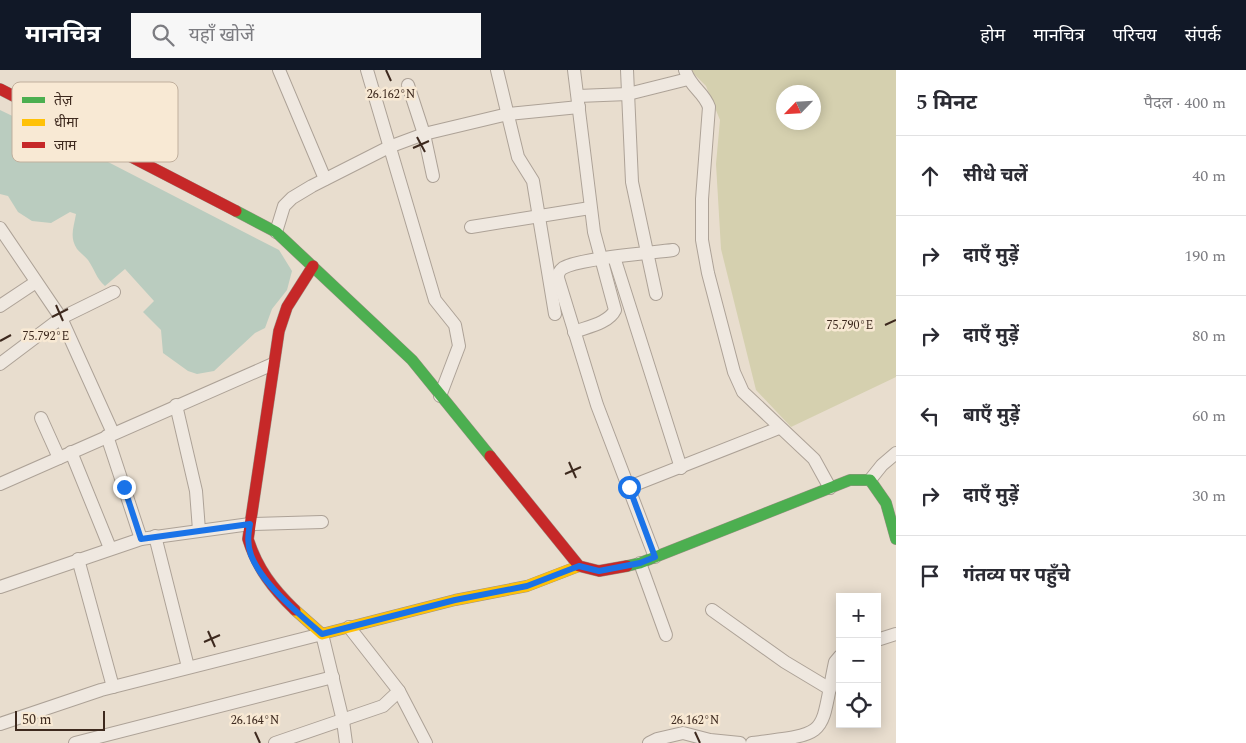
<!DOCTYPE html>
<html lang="hi">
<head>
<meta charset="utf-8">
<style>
	:root { --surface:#fff; --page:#f7f7f7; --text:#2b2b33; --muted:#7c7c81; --line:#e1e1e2; --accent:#111827 }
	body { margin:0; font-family:Spectral,"Noto Sans Devanagari",serif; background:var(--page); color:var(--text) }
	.controls { position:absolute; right:15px; bottom:15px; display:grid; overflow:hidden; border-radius:0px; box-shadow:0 2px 12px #0003 }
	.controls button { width:45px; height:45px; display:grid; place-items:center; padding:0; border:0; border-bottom:1px solid var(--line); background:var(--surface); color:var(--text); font:25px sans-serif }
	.compass { position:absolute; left:776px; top:15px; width:45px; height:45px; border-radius:50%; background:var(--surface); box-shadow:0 2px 12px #0003; rotate:245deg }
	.scale { position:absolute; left:15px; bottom:12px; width:90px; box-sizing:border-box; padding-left:5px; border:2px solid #3d291e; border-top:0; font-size:14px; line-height:18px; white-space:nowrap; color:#3d291e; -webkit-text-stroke:4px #f8e9d4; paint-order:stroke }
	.stop { position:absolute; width:15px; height:15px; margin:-11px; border:4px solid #1a73e8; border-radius:50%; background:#fff }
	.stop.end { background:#1a73e8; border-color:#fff; box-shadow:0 1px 5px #0008 }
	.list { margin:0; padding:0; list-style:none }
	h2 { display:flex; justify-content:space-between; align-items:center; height:65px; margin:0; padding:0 20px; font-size:21px }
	h2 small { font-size:16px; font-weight:400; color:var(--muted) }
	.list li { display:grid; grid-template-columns:32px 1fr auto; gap:15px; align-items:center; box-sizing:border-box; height:80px; padding:0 20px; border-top:1px solid var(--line) }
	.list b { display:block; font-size:19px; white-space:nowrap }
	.list em { font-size:16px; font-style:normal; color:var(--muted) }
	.icon { flex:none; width:28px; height:28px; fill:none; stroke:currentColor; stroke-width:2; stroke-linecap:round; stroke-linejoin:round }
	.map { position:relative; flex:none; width:896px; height:673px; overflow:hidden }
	header { display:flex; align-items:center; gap:30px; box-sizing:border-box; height:70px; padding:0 25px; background:var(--accent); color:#fff }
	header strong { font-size:24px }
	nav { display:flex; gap:28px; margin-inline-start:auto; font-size:18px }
	.search { width:350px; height:45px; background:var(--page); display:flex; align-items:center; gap:12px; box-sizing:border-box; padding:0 18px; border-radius:0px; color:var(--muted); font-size:19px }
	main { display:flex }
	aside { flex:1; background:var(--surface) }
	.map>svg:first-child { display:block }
</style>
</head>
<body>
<header>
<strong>मानचित्र</strong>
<div class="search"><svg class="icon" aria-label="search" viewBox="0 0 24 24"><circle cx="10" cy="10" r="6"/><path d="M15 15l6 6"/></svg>यहाँ खोजें</div>
<nav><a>होम</a><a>मानचित्र</a><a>परिचय</a><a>संपर्क</a></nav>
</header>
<main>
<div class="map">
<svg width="896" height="673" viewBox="0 0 896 673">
	<rect width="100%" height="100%" fill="#e8ddce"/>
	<path fill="#d5d0af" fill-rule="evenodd" d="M 690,0 L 896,0 L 896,307 L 791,357 L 756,320 L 721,179 L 716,94 L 720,50 L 706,16 ZM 784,22 L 814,22 L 814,52 L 784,52 Z"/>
	<path fill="#baccbf" d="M 0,40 L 110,93 L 279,180 L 292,201 L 287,220 L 272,239 L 265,258 L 255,263 L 214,301 L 197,304 L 188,301 L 163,283 L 161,260 L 143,242 L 154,231 L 125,199 L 105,216 C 96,208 95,200 88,190 C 85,186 80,183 77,179 C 69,167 74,157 76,144 L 70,142 L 51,153 L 32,151 L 18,142 L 8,126 L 0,124 Z"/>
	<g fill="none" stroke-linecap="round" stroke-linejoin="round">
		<defs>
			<g id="street">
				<polyline points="279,0 325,109"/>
				<polyline points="367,0 435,230 455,255 459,276 440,326"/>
				<polyline points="497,0 518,87 533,111 555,244"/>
				<polyline points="627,0 632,112 656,224"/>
				<path d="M 685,0 C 690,17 704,22 709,37 L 702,129 L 702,170 L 708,203 L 734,302 L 743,322 L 814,389 L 830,418"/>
				<polyline points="408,15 424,64 433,106"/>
				<polyline points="578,26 628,24 688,9"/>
				<polyline points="471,157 590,138"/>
				<polyline points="0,158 61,248 113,363"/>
				<polyline points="276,162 284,136 292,128 312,116 389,77 424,64 508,44 579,37"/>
				<polyline points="614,187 681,398"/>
				<polyline points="0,236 36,212"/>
				<path d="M 574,262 C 587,257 609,253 615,240 L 594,162 L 574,0"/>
				<polyline points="0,294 61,248 114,222"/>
				<polyline points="176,335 196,421 199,460"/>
				<polyline points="41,348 59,388"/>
				<polyline points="107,366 141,469"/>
				<polyline points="71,382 110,478"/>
				<polyline points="870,410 882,395 896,383"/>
				<polyline points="0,414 273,294"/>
				<polyline points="629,417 779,358"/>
				<polyline points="155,466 188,597"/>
				<path d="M 655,487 L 597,335 L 558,208 C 558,203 559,201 563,198 C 580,188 650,183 673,180"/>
				<polyline points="78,489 113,617"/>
				<polyline points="640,493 666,565"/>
				<polyline points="0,517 141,469 250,454 322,452"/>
				<polyline points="712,540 785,592 830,619"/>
				<polyline points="349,557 399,621 426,673"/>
				<polyline points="877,570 896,564"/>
				<polyline points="0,654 101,620 322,564 343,651 346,673"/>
				<polyline points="75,673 333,607"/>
				<polyline points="275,673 383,636 399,621"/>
				<polyline points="649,673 657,669 683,663 710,670 740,673"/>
				<path d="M 752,673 C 832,663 819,667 835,592 L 840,586"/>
			</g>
			<g id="fast">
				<polyline points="236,141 276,162 412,290 490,386"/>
				<polyline points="627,496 640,493 850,410 870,410 886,433 896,469"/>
			</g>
			<polyline id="slow" points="295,540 322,564 455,530 527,516 579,496"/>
			<g id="jam">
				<polyline points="0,19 236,141"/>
				<polyline points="490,386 579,496 599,501 627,496"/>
				<path d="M 295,540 C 273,519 257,498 248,469 L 279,261 L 287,237 L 313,196"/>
			</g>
		</defs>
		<use href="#street" stroke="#ada297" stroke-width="14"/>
		<use href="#fast" stroke="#9d9186" stroke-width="12"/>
		<use href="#slow" stroke="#9d9186" stroke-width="12"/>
		<use href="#jam" stroke="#9d9186" stroke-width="12"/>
		<use href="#street" stroke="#efe8e0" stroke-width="12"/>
		<use href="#fast" stroke="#4caf50" stroke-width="11"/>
		<use href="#slow" stroke="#ffc107" stroke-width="11"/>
		<use href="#jam" stroke="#c62828" stroke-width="11"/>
	</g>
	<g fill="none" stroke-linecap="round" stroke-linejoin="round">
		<path stroke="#1a73e8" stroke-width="6" d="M 124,417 L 141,469 L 250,454 C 248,465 247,474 251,485 C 262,514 299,544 322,564 L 455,530 L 527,516 L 579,496 L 599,501 L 640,493 L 655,487 L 629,417"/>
	</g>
	<path fill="none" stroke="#3d291e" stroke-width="2" d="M 386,0 L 391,11M 417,67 L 425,82M 413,78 L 429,71M 56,235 L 63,251M 52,247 L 68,239M 885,255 L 896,250M 0,271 L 11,265M 569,392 L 576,408M 565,404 L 581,397M 208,561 L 215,577M 204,572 L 220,565M 255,662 L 260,673M 695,662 L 700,673"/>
	<rect x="12" y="12" width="166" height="80" rx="8" fill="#f8e9d4" stroke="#c0af9d" stroke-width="1"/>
	<rect x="22" y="27" width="23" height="6" fill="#4caf50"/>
	<rect x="22" y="49" width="23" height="7" fill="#ffc107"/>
	<rect x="22" y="72" width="23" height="6" fill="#c62828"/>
	<g font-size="14" fill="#3d291e">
		<text x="54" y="35">तेज़</text>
		<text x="54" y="57">धीमा</text>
		<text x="54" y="80">जाम</text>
	</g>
	<g font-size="12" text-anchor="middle" fill="#3d291e" stroke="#f8e9d4" stroke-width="5" stroke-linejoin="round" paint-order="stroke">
		<text x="391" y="28">26.162°N</text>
		<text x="850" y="259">75.790°E</text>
		<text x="46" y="270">75.792°E</text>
		<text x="255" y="654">26.164°N</text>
		<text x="695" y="654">26.162°N</text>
	</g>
</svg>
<div class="controls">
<button>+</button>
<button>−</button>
<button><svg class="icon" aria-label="locate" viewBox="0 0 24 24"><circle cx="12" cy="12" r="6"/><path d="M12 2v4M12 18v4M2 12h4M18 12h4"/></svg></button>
</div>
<svg class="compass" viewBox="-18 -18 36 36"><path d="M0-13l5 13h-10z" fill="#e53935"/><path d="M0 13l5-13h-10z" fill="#7c7c81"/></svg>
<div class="scale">50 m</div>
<div class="stop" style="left:629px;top:417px"></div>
<div class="stop end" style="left:124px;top:417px"></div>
</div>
<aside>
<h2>5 मिनट<small>पैदल · 400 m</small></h2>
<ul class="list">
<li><svg class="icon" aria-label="ahead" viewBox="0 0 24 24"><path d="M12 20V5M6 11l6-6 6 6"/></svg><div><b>सीधे चलें</b></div><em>40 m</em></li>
<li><svg class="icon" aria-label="right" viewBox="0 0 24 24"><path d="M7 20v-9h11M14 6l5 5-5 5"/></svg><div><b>दाएँ मुड़ें</b></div><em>190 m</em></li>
<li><svg class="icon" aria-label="right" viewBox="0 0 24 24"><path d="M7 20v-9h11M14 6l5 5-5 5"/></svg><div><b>दाएँ मुड़ें</b></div><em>80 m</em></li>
<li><svg class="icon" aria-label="left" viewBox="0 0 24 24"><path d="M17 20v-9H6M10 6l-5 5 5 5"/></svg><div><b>बाएँ मुड़ें</b></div><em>60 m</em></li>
<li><svg class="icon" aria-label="right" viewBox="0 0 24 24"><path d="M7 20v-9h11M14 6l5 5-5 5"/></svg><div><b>दाएँ मुड़ें</b></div><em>30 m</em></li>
<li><svg class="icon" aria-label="arrive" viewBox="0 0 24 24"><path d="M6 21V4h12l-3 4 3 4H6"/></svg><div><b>गंतव्य पर पहुँचे</b></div></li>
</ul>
</aside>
</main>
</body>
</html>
